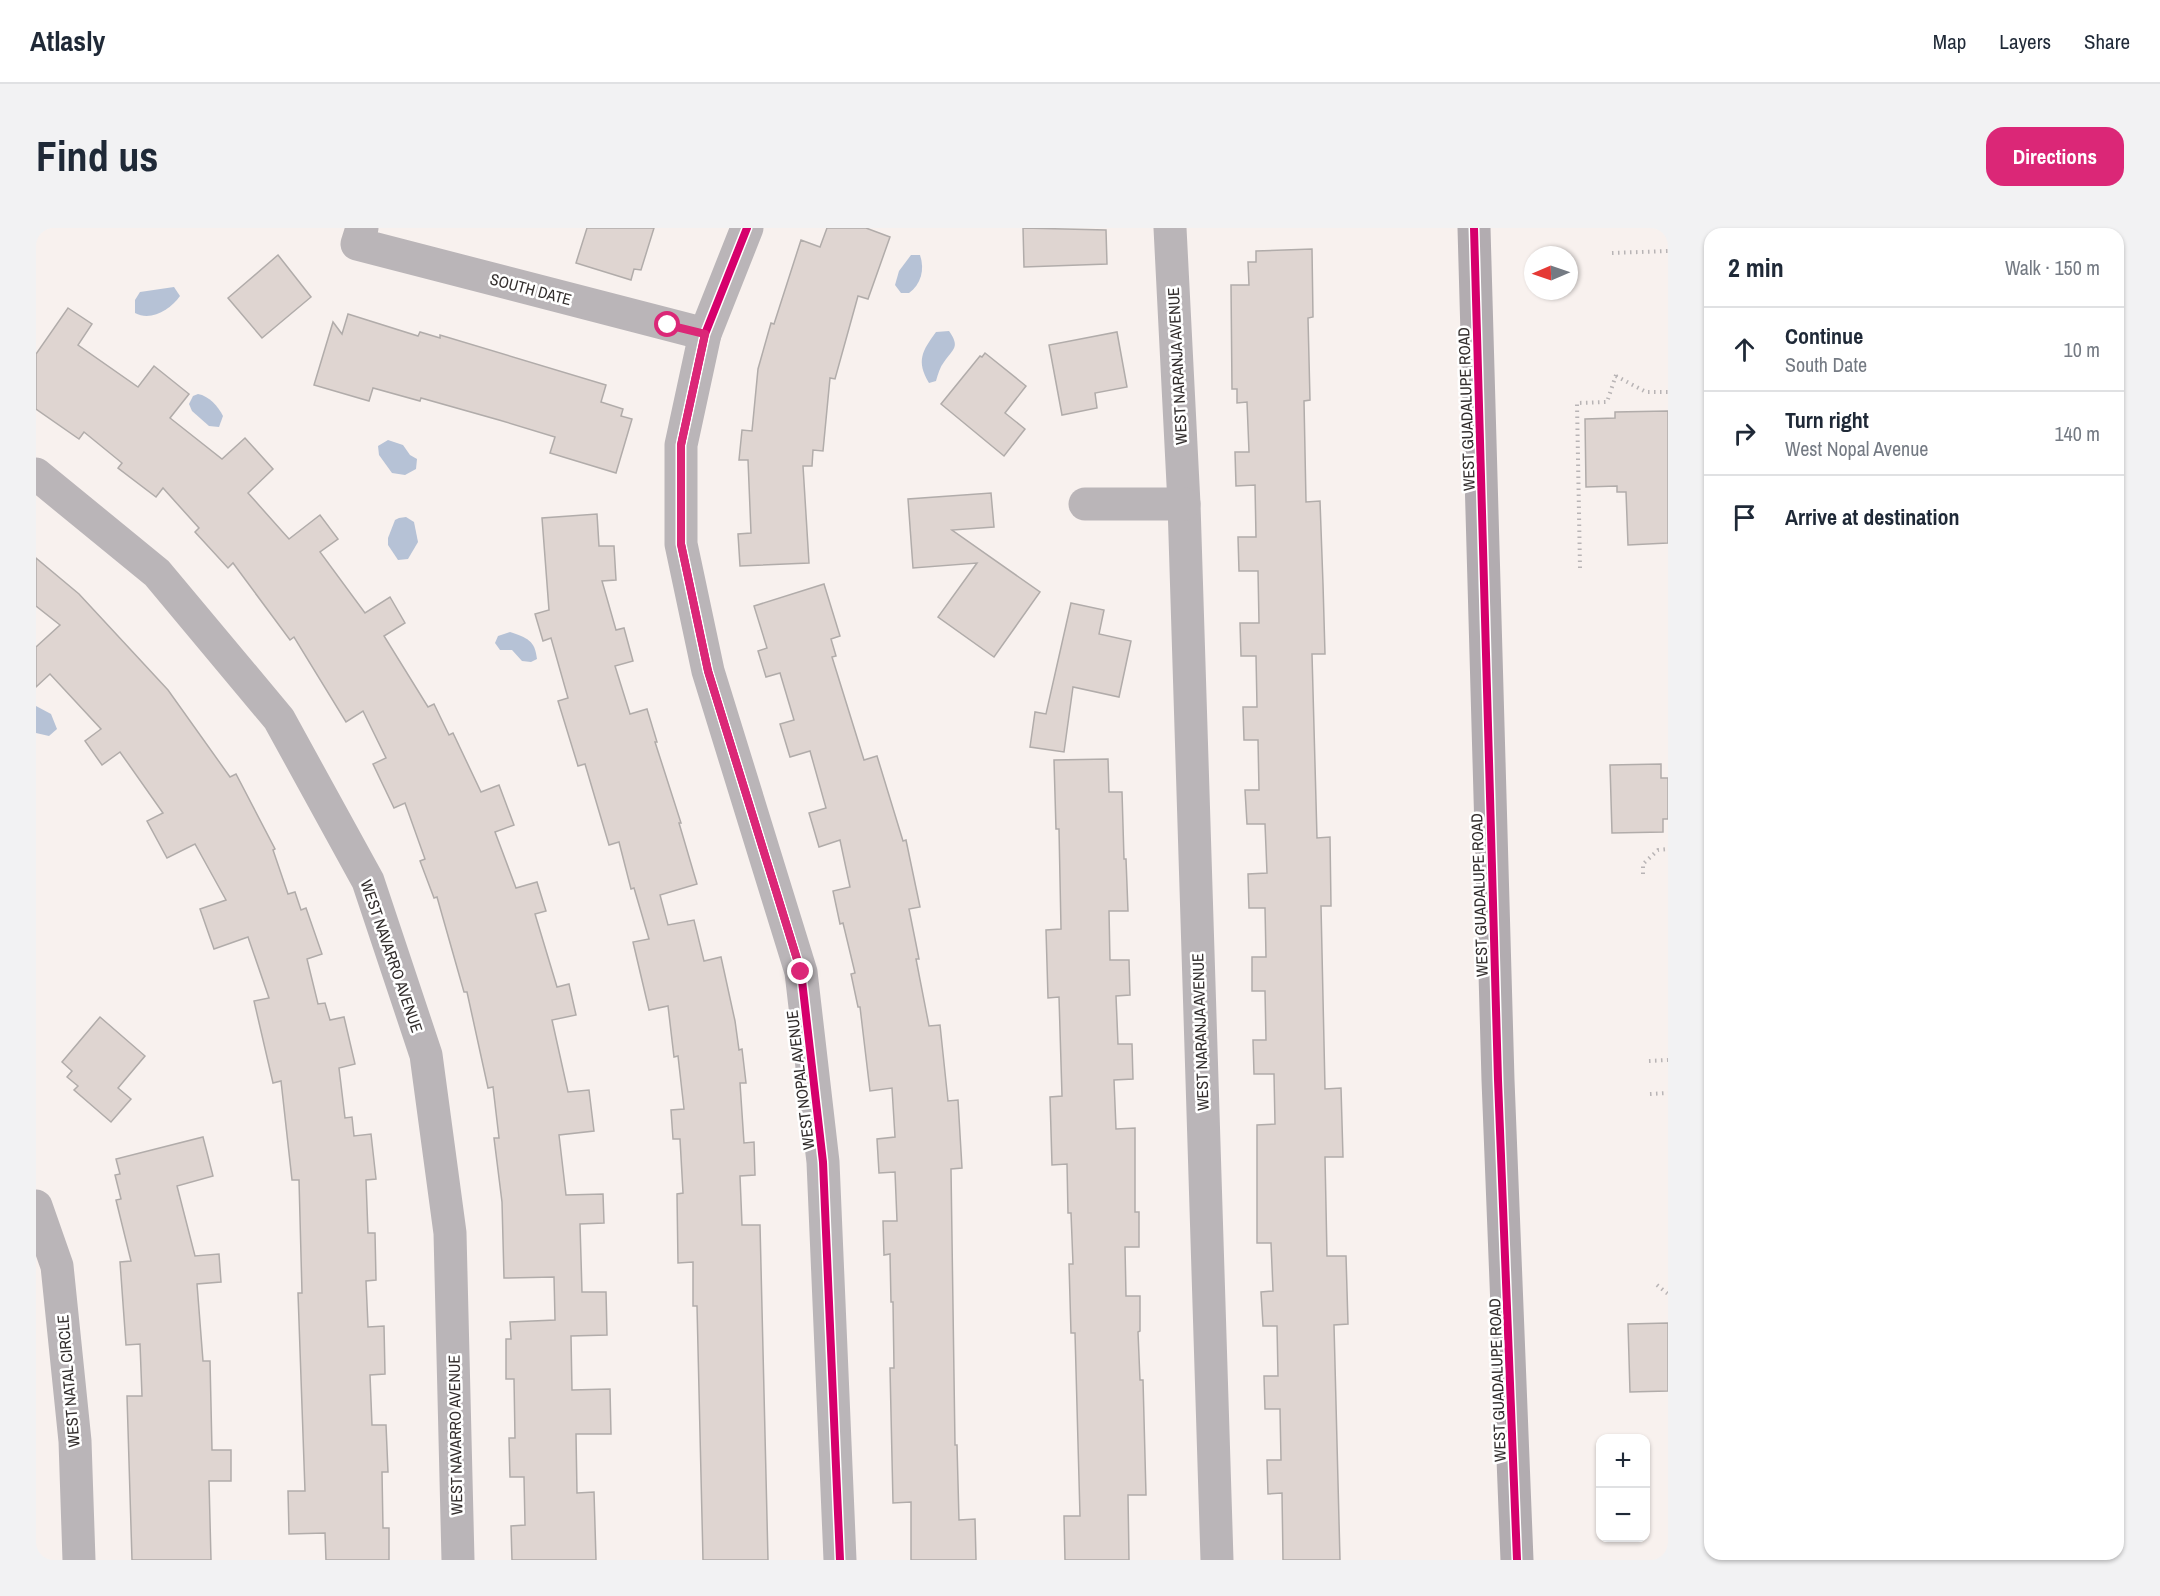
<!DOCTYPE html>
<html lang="en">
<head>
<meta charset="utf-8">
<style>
	:root { --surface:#fff; --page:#f2f2f3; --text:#1f2937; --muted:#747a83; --line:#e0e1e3; --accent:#db2777 }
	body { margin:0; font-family:"Archivo Narrow",sans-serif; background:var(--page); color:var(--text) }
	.controls { position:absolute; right:18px; bottom:18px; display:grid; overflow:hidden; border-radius:12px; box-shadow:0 2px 4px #0004 }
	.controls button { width:54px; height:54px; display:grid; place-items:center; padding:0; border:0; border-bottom:2px solid var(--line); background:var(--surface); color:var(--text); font:30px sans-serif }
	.compass { position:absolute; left:1488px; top:18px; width:54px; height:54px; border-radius:50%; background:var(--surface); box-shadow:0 2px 4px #0004; rotate:268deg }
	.stop { position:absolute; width:18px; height:18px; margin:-14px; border:4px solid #db2777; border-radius:50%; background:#fff }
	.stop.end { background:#db2777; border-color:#fff; box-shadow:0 2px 6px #0008 }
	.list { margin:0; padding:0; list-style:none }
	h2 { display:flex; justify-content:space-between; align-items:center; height:78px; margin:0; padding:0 24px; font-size:26px }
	h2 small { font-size:20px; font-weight:400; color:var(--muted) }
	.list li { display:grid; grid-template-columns:39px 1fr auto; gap:18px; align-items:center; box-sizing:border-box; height:84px; padding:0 24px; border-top:2px solid var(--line) }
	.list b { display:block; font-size:22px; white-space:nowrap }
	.list p { margin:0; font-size:20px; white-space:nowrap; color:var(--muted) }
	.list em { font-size:20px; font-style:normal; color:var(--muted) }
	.icon { flex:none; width:33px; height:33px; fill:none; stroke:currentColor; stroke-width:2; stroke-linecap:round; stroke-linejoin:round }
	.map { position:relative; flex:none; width:1632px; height:1332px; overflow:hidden; border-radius:18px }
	header { display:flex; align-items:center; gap:36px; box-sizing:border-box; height:84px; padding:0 30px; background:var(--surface); border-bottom:2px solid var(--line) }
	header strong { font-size:28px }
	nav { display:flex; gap:33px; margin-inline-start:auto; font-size:21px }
	.intro { display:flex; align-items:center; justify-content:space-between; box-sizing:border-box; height:144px; padding:0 36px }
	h1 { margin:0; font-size:42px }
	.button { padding:15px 27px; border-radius:18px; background:var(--accent); color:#fff; font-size:21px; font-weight:700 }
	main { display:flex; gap:36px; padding:0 36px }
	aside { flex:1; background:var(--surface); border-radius:18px; box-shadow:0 2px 4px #0004 }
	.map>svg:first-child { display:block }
</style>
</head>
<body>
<header>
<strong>Atlasly</strong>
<nav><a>Map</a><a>Layers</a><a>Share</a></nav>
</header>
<div class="intro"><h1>Find us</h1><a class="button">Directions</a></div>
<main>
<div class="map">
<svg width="1632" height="1332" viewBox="0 0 1632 1332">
	<rect width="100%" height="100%" fill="#f8f1ee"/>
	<g fill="#b6c2d6">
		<path d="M 875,27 L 884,27 C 889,42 885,56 873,65 L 865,65 L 859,57 L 863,43 Z"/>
		<path d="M 138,59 L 144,68 C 135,81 115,94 99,85 L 99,72 L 104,64 Z"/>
		<path d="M 913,103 C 924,119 918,120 908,134 C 904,139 902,146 900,153 L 893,155 C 880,133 886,123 900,104 Z"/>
		<path d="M 162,166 C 173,168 182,178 187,188 L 183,199 L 173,198 L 156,183 L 153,176 L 157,168 Z"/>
		<polygon points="352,212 367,217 374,227 381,231 380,241 369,247 356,245 343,227 342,218"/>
		<polygon points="370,289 378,294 382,314 372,331 362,332 352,317 352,310 359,292 363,290"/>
		<path d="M 474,404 C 491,410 499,412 501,431 L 495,434 L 486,433 L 476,422 L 464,422 L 459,415 L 462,408 Z"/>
		<polygon points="0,478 15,486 21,501 13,508 0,505"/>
	</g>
	<g fill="#dfd5d1" stroke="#b1acaa" stroke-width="1.5">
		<polygon points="551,0 618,0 605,42 598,41 595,52 540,35"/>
		<polygon points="791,0 830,0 854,9 832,71 822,68 799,151 794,150 787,223 777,222 776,238 767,238 773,335 704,338 702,306 715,305 712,232 703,232 706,202 716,203 722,141 735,95 738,96 765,12 784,19"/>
		<polygon points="987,0 1070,2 1071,36 988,39"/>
		<polygon points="1276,21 1277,89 1272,90 1274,172 1268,173 1270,274 1284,273 1287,356 1289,426 1276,426 1281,610 1294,609 1295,678 1285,678 1289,861 1305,860 1307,929 1289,929 1291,1028 1310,1028 1312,1096 1298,1097 1304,1332 1247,1332 1246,1265 1232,1266 1231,1232 1245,1232 1244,1181 1229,1181 1228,1148 1242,1148 1241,1098 1227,1098 1225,1064 1237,1063 1235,1015 1221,1015 1221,897 1239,896 1238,846 1218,846 1217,812 1230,812 1229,763 1216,763 1216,729 1230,729 1229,680 1213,680 1212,646 1231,645 1229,596 1211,596 1209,562 1223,562 1222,512 1208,512 1207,479 1221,479 1220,428 1205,428 1204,395 1223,395 1222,343 1203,343 1202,309 1220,309 1219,257 1200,258 1199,224 1213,224 1211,174 1201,175 1201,161 1196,161 1195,57 1213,57 1212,34 1220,34 1220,23"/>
		<polygon points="242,27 275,69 226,110 192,70"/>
		<polygon points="32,80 56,96 42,117 102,159 118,138 153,166 134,190 186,231 209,210 237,241 212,265 253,311 284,287 302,311 284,324 329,385 354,369 369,395 348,408 392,479 398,476 413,507 417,505 445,564 463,557 478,597 459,604 480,660 501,654 510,683 499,686 521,759 533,756 540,787 516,792 532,864 553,862 558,903 523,907 530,967 567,966 568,995 544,996 546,1064 570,1064 571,1107 535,1108 536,1162 574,1161 575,1206 540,1206 541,1265 558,1264 560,1332 476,1332 475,1298 489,1297 488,1249 474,1249 473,1210 479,1210 478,1151 470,1151 470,1111 475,1111 474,1094 519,1092 518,1049 468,1050 466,974 458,910 463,910 457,859 452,860 431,764 428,764 401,669 398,670 384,633 389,631 369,575 358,580 337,536 350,530 327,483 310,494 258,409 254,412 197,335 192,340 159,304 163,300 127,260 120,269 82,240 86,235 48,204 43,211 0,181 0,126"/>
		<polygon points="312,86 382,108 384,104 404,110 404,107 570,157 565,174 587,181 585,188 596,191 580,245 514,225 519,209 463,192 385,170 384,173 337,160 333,173 278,157 297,94 306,106"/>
		<polygon points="1081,104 1091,159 1059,165 1061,180 1026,187 1013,117"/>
		<polygon points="949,125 990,158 969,185 989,201 968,228 905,176 944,128 946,129"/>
		<polygon points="1632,183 1632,315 1592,317 1590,264 1581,264 1581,258 1550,259 1549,191 1579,190 1579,184"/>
		<polygon points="955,265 958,299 916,302 1004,364 958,429 902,389 941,335 877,340 872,271"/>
		<polygon points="561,286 563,318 578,318 580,352 566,353 580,402 588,400 597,433 579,438 594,486 611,481 621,514 619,514 645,595 643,595 661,656 624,667 632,697 658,692 668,733 685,729 699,793 703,822 706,821 710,855 704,855 708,915 718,914 719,947 704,948 706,997 724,997 732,1332 667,1332 661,1078 657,1078 657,1034 642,1035 641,966 647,965 644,911 637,911 635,882 648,881 642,828 638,829 632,778 613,782 597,714 613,711 598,660 595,661 583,614 573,617 549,536 542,538 522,473 532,470 515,410 507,413 499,386 513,382 506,290"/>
		<polygon points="0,330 43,366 132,462 194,549 200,546 239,621 237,622 252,666 259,664 265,682 270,680 286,726 271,731 282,776 289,775 294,792 308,789 319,836 303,840 309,890 316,889 318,908 335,906 340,951 330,952 332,1005 339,1005 340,1052 330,1053 332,1099 348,1098 349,1146 334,1147 336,1197 350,1197 352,1244 346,1244 347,1300 353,1300 353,1332 290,1332 289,1305 253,1306 252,1263 269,1263 262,1065 266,1065 263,952 256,952 245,853 237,855 218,773 233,770 212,709 178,721 164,681 190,672 159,616 131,630 111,593 127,585 84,524 66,537 49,513 65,501 14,446 0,459 0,419 24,397 0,378"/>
		<polygon points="788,356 804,408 795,411 800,428 796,429 828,532 841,528 867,613 870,612 884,679 873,681 883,731 880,731 893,798 904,797 912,873 922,872 926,940 915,941 919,1217 921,1217 923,1292 939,1291 940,1332 875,1332 875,1274 857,1275 854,1140 858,1140 857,1074 855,1074 854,1026 848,1027 847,993 861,993 859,944 843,945 841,911 859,909 856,860 834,863 824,779 822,779 815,746 819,745 807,695 804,696 797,663 814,659 804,612 783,619 773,585 790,580 774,523 754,529 744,496 758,492 744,445 730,449 722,423 731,420 718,378"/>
		<polygon points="1035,375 1068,382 1063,406 1095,413 1083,469 1037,459 1028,524 994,519 999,484 1010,486"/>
		<polygon points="1072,531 1073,564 1086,564 1088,631 1090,631 1092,683 1073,683 1074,732 1093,732 1094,767 1080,768 1082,816 1096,816 1097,851 1078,852 1080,901 1099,900 1099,984 1103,984 1103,1019 1089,1019 1090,1068 1104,1068 1104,1103 1102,1104 1104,1152 1107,1152 1110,1267 1092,1267 1093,1332 1029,1332 1028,1288 1044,1288 1039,1105 1035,1105 1033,1036 1037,1036 1035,985 1032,985 1031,936 1016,937 1014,869 1026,868 1023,769 1012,770 1010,702 1025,701 1023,601 1020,601 1018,532"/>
		<polygon points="1625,536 1625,550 1632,550 1632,591 1627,591 1627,604 1576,605 1574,537"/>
		<polygon points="64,789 109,828 82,860 95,871 75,894 38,862 42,858 31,849 36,843 26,834"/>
		<polygon points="167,909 177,948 141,958 159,1028 183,1026 185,1054 161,1056 167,1133 174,1133 176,1222 195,1222 195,1253 173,1253 175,1332 96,1332 91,1168 106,1168 104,1116 90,1117 84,1034 95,1033 80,972 85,971 79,947 84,946 80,931"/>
		<polygon points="1632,1095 1632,1163 1594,1164 1592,1096"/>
	</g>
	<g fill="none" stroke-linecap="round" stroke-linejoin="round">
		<g stroke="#b8b4b5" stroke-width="4" stroke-dasharray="1.5 4.5" stroke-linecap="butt">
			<polyline points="1576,25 1632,23"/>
			<polyline points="1580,148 1610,164 1632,164"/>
			<polyline points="1544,340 1541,175 1571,174 1580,147"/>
			<polyline points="1607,646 1607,636 1622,622 1632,621"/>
			<polyline points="1613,833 1632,832"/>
			<polyline points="1614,866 1632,865"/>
			<polyline points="1621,1057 1632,1066"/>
		</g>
		<g stroke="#bab5b8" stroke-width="33">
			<polyline points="326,0 321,16 669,106"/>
			<polyline points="711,0 669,106 645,217 645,316 672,443 765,744 787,934 804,1332"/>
			<polyline points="1134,0 1148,276 1181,1332"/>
			<polyline points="0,246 121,345 243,491 332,653 390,827 414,1005 422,1332"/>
			<polyline points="1049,276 1148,276"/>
			<polyline points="0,978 21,1038 39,1213 43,1332"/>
		</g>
		<polyline stroke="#b2acb0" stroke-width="33" points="1438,0 1462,852 1481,1332"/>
		<defs>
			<g id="cycleway">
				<polyline points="711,0 669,106 645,217 645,316 672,443 765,744 787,934 804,1332"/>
				<polyline points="1438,0 1462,852 1481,1332"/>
			</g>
		</defs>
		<use href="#cycleway" stroke="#fff" stroke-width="11"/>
		<use href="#cycleway" stroke="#d6006c" stroke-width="8"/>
	</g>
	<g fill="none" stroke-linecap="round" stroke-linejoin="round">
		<polyline stroke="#db2777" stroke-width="8" points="632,97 669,106 645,217 645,316 672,443 765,744"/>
	</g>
	<g text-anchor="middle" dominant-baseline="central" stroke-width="5" stroke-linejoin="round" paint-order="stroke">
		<g font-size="16" fill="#332e2d" stroke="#fff">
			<text transform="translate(495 61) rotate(15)">SOUTH DATE</text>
			<text transform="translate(1141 138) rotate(-93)">WEST NARANJA AVENUE</text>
			<text transform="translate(1430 181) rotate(-92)">WEST GUADALUPE ROAD</text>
			<text transform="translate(1443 667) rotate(-92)">WEST GUADALUPE ROAD</text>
			<text transform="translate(356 728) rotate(71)">WEST NAVARRO AVENUE</text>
			<text transform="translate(1164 804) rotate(-92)">WEST NARANJA AVENUE</text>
			<text transform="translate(764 852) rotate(-97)">WEST NOPAL AVENUE</text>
			<text transform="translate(1461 1152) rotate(-92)">WEST GUADALUPE ROAD</text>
			<text transform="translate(32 1153) rotate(-95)">WEST NATAL CIRCLE</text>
			<text transform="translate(419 1207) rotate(-91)">WEST NAVARRO AVENUE</text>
		</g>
	</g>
</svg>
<div class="controls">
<button>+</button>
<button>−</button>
</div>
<svg class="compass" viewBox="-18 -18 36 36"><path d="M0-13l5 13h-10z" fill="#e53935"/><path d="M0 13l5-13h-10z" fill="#747a83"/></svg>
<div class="stop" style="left:632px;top:97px"></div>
<div class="stop end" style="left:765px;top:744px"></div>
</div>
<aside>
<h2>2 min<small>Walk · 150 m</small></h2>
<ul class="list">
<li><svg class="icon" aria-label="ahead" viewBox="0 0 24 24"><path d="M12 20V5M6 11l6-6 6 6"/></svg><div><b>Continue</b><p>South Date</p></div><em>10 m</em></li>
<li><svg class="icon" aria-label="right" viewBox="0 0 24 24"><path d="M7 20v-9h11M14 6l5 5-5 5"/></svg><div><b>Turn right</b><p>West Nopal Avenue</p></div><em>140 m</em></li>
<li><svg class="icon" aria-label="arrive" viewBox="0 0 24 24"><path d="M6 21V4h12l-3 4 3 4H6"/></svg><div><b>Arrive at destination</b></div></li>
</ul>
</aside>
</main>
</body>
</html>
